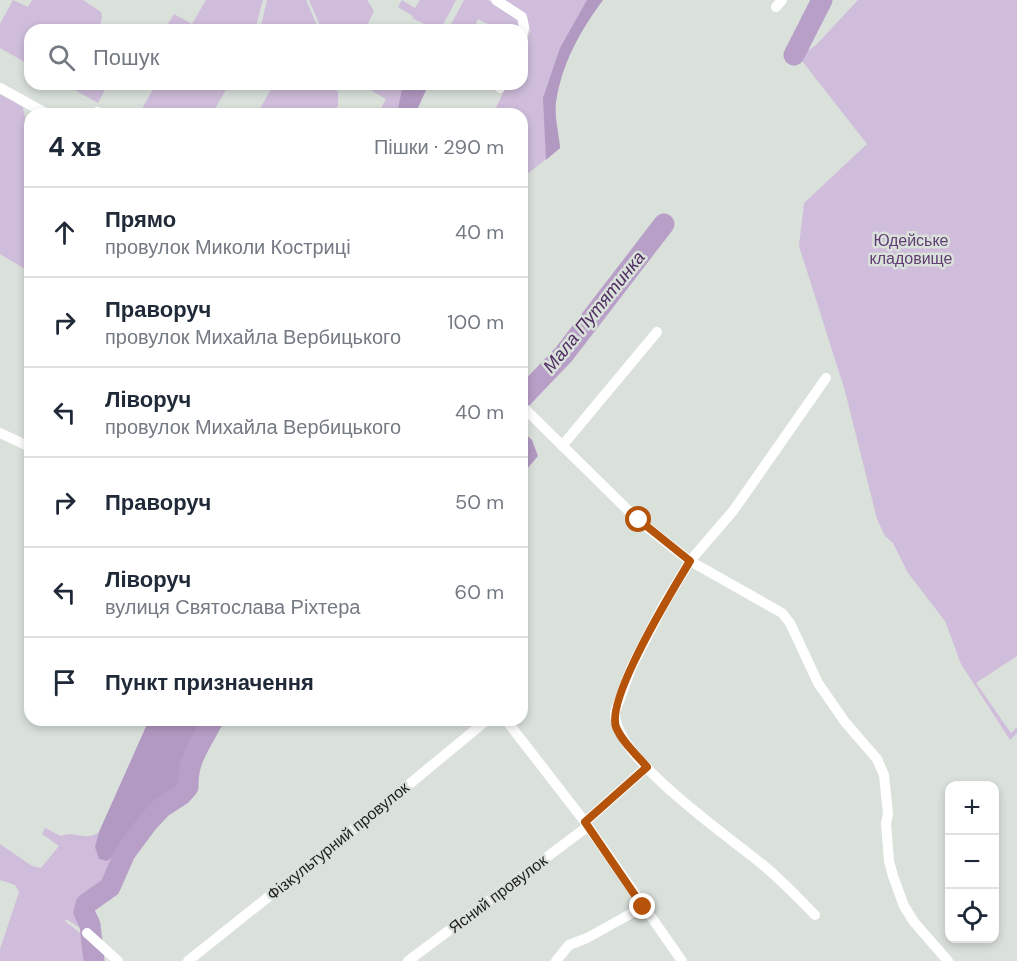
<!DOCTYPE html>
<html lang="uk">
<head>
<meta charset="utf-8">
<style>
	:root { --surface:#fff; --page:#f6f6f7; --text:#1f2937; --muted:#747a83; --line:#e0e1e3 }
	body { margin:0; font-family:"DM Sans",sans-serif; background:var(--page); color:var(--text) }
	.controls { position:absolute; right:18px; bottom:18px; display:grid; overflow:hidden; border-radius:12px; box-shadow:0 3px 9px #0003 }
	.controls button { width:54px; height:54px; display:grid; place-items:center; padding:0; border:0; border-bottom:2px solid var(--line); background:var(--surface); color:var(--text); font:30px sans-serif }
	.stop { position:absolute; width:18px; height:18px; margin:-14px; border:4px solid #b45309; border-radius:50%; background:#fff }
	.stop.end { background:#b45309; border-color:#fff; box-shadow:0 2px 6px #0008 }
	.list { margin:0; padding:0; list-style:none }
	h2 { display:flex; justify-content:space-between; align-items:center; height:78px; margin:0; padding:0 24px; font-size:26px }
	h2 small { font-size:20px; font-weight:400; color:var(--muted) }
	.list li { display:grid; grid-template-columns:39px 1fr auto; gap:18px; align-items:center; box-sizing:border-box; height:90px; padding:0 24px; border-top:2px solid var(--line) }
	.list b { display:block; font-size:22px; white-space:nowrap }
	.list p { margin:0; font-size:20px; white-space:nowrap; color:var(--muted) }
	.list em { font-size:20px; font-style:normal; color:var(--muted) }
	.icon { flex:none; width:33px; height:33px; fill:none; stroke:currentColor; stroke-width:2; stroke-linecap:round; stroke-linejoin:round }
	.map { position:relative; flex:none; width:1017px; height:961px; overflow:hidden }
	.search { position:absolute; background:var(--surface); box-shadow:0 3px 9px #0003; left:24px; top:24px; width:504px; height:66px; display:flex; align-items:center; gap:15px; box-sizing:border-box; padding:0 21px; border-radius:18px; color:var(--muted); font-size:22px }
	.panel { position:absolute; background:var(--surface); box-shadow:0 3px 9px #0003; left:24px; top:108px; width:504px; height:618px; border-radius:18px }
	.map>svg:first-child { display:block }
</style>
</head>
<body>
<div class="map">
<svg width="1017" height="961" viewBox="0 0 1017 961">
	<rect width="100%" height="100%" fill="#dae1db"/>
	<g fill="#cfbddb">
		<polygon points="13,0 28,7 32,0 83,0 101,12 102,17 100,26 106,30 30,30 30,65 0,48 0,24"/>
		<polygon points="206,0 263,0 255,30 164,30 174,14 192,24"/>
		<polygon points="267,0 306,0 319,30 260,30"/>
		<polygon points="309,0 367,0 374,11 365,30 322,30"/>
		<polygon points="402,0 415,8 420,0 456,0 444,23 435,29 412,18 413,16 398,7"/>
		<polygon points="464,0 488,0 516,16 519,20 519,30 500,30 478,19 473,30 448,30"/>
		<path d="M 504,0 L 603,0 C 580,31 562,63 556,102 C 554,116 559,134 560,148 L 522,178 L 522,114 L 493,114 L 507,84 L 522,84 L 522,51 L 530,31 L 526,14 Z"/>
		<polygon points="858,0 1017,0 1017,656 976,683 1011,733 1017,727 1017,733 1010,740 961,664 945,621 908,573 893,543 885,536 877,519 845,391 799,246 804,203 867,144 799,57 816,45"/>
		<polygon points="64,84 108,84 98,103"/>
		<polygon points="156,84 226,84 227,88 212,114 139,114"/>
		<polygon points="274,84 334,84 332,86 338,92 338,105 334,114 257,114"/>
		<polygon points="360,84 426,84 426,90 415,114 378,114 386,99"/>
		<polygon points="0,94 23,107 27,129 30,131 30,238 25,247 30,251 30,272 0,254"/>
		<path d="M 149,720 L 206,720 L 182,760 L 181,767 L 184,787 L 181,791 L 155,806 L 140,822 L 117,853 L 105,883 L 103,886 L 84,894 L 79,910 L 82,919 L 83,930 L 66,919 L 65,921 L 85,937 L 86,961 L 0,961 L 0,949 L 19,892 L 15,885 L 0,880 L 0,844 L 32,866 L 41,868 L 59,846 L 42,834 L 45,828 L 61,836 C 74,830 87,842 99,832 Z"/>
	</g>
	<g fill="#b299c2">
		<path d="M 587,0 L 603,0 C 580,31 562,63 556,102 C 554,116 559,134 560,148 L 546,160 L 543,98 L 560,48 Z"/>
		<polygon points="403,84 426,84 426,90 415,114 397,114"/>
		<polygon points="522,431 532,440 538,456 522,475"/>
		<polygon points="149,720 206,720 182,760 181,767 184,787 181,791 155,806 117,853 107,861 99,859 95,847 99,832"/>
	</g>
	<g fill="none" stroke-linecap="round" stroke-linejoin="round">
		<g stroke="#b89fc8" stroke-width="21">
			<polyline points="794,55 822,0"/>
			<polyline points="522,398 564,354 664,224"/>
			<path d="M 94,961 L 90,925 L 84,912 L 86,904 L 110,887 L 125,853 L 148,822 L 161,808 L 181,795 L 188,787 C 187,760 201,743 213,720"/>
		</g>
		<g stroke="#fff" stroke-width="10">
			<polyline points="496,0 522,17 524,27 522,37"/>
			<polyline points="776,7 782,0"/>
			<polyline points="0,88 47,114"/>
			<polyline points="500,88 502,84"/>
			<polyline points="95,114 97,112 100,114"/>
			<polyline points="522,406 639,521 690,561 782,613 790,623 818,683 845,722 877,759 884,775 888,814 886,823 889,861 893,876 904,906 914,922 948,961"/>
			<polyline points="0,433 30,447"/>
			<polyline points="562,446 657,332"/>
			<polyline points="506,720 585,822 682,961"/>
			<polyline points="585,822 647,767"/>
			<path d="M 815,915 C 797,897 779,877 758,861 C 724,833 613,757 615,712 L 632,666 L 664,604 L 690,561 L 733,511 L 826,378"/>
			<polyline points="87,933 118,961"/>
			<polyline points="188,961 401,791 487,720"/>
			<polyline points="408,961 587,827"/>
			<polyline points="556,961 569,945 587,938 643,907"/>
		</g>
	</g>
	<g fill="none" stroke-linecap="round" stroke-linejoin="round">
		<path stroke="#b45309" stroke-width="8" d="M 639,520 L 690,561 C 673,589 606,698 616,727 C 622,742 637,755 647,767 L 585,822 L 643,907"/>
	</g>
	<g text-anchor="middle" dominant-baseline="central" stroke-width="5" stroke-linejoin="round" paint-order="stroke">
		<g font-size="16" fill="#603d73" stroke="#dae1db">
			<text x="911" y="240">Юдейське<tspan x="911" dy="18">кладовище</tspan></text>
		</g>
		<g font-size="16" fill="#1e201e" stroke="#dae1db">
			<text transform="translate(338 841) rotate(-39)">Фізкультурний провулок</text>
			<text transform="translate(498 894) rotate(-37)">Ясний провулок</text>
		</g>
		<g font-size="18" font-style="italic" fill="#502e63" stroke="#dae1db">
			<text transform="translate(594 312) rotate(-51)">Мала Путятинка</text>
		</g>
	</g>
</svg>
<div class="controls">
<button>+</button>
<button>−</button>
<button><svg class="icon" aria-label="locate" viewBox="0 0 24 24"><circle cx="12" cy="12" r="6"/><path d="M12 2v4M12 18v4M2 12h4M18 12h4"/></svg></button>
</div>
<div class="stop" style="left:639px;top:520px"></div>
<div class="stop end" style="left:643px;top:907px"></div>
<div class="search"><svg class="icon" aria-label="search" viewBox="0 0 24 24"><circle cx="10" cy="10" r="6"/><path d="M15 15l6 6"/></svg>Пошук</div>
<section class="panel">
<h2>4 хв<small>Пішки · 290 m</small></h2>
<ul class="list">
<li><svg class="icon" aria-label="ahead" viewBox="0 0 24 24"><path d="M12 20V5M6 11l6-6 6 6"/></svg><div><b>Прямо</b><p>провулок Миколи Костриці</p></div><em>40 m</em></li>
<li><svg class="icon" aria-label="right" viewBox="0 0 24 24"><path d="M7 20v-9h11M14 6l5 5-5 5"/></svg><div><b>Праворуч</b><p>провулок Михайла Вербицького</p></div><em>100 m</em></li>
<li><svg class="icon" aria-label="left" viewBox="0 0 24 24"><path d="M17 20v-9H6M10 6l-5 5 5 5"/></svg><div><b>Ліворуч</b><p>провулок Михайла Вербицького</p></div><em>40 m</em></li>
<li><svg class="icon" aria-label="right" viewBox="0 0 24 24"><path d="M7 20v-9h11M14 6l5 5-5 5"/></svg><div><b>Праворуч</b></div><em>50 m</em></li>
<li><svg class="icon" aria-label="left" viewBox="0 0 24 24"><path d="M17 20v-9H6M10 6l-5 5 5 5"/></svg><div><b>Ліворуч</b><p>вулиця Святослава Ріхтера</p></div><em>60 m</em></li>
<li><svg class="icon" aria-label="arrive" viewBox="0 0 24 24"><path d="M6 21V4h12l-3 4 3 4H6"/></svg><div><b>Пункт призначення</b></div></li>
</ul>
</section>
</div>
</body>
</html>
